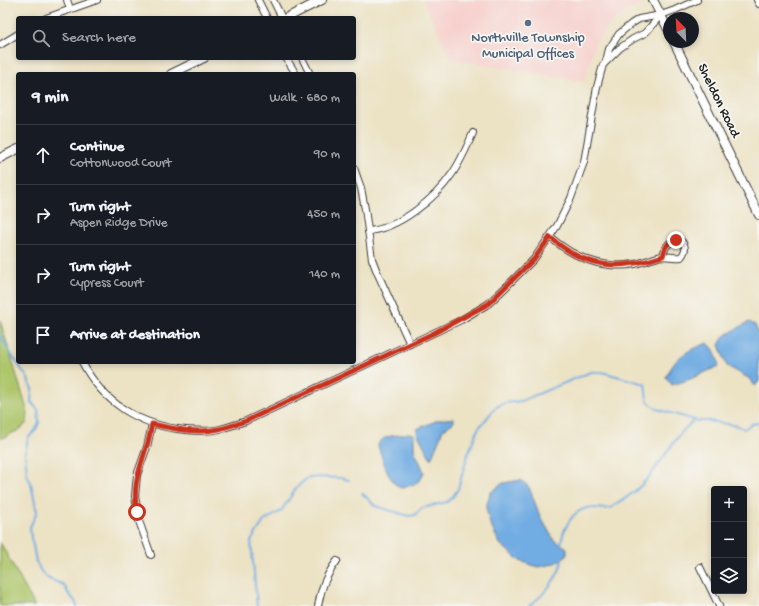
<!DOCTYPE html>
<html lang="en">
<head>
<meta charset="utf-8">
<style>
	:root { --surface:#171b24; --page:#242831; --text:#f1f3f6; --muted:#9ea1a6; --line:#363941 }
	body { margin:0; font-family:"Gochi Hand",sans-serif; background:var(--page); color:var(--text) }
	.controls { position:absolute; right:12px; bottom:12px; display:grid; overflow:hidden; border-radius:4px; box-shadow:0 2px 6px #0003 }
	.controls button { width:36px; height:36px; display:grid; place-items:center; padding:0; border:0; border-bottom:1px solid var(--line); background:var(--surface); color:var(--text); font:20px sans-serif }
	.compass { position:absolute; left:663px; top:12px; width:36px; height:36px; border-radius:50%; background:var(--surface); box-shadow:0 2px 6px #0003; rotate:336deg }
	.stop { position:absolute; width:12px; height:12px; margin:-9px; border:3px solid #c8321e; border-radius:50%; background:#fff }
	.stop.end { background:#c8321e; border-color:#fff; box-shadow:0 1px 4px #0008 }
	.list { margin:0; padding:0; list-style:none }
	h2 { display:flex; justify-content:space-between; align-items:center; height:52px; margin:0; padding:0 16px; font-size:17px }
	h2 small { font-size:13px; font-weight:400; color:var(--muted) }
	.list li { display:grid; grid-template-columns:26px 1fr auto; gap:12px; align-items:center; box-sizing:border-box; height:60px; padding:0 16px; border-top:1px solid var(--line) }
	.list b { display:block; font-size:15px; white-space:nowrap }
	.list p { margin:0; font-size:13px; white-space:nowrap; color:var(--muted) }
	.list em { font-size:13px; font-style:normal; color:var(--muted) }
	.icon { flex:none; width:22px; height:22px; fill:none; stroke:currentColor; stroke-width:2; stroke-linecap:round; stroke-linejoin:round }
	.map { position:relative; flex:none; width:759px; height:606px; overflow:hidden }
	.search { position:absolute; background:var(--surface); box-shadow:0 2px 6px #0003; left:16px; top:16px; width:340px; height:44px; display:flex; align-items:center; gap:10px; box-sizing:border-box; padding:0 14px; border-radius:4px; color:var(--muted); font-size:15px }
	.panel { position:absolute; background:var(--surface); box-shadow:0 2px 6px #0003; left:16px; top:72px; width:340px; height:292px; border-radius:4px }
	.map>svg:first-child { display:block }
</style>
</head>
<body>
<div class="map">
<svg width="759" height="606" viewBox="0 0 759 606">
	<rect width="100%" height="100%" fill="#f6f6f2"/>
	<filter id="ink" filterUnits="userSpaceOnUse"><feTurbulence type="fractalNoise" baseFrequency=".025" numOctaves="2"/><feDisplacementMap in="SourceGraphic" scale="8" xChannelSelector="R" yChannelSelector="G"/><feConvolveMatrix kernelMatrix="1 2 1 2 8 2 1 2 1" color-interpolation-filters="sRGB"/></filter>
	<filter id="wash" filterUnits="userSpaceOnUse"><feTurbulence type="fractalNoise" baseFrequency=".012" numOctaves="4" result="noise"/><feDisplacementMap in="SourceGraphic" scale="16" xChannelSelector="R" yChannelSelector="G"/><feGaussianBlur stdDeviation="0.9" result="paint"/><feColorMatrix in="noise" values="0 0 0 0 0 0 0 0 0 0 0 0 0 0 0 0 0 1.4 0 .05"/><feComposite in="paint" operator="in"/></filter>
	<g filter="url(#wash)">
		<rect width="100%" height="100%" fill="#ece2c4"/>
		<polygon fill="#f7d0cc" points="423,0 643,0 644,3 627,11 615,20 596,41 584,82 451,59"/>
		<g fill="#adc66b" stroke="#647144">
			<polygon points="0,320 28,413 27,423 19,430 0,439"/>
			<polygon points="0,542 35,606 0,606"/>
		</g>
		<g fill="#71ace2" stroke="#46647f">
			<polygon points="749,322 755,325 759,335 759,382 755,386 750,379 727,366 719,345 724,336"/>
			<path d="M 707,343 C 715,347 717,357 719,366 L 688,380 L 672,385 L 666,377 C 678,354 684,353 707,343 Z"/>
			<polygon points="454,418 454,422 443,430 431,459 417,433 417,429 438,420"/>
			<path d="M 408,433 L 414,434 L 414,449 L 424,472 C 422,478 418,483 412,485 C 409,486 405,488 402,488 C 390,487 381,455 378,445 C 384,433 397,437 408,433 Z"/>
			<polygon points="521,480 529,487 540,516 554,540 567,548 567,555 554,564 538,567 520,561 500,544 490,524 486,508 490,493 503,483"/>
		</g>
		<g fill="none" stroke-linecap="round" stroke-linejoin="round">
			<g stroke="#71ace2" stroke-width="2">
				<polyline points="0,335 13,357 27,377 32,389 31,402 38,410 39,423 35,431 28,438 25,454 27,474 31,484 37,512 30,527 31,539 33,545 36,562 42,573 49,579 64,585 68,593 75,601 77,606"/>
				<polyline points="362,493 375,506 409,516 415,515 422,508 447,502 452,498 458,489 468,454 478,429 496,407 505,403 521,401 591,372 602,372 645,384 647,399 651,405 657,409 698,421 709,421 739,426 744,429 752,424 759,423"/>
				<path d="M 561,546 C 562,531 571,511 587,508 C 595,507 605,511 612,507 C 624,500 639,489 648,478 C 664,459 675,436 694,420"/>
				<polyline points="257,606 251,541 264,521 281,511 297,487 305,480 309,478 320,477 341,478 349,480"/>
				<path d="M 529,606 C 543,596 563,574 562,556"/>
			</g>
		</g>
	</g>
	<g filter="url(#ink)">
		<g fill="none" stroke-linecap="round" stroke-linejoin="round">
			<defs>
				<g id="street">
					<polyline points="67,0 70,9"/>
					<polyline points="258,0 267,18"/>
					<polyline points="273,0 282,18"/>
					<polyline points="757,0 759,4"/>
					<polyline points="46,18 97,0"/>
					<polyline points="0,45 18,34"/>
					<polyline points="286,58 296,74"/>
					<polyline points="302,58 310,74"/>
					<polyline points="606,61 609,49 619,34 631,24 639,19 661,15 675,10 697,0"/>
					<polyline points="354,168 361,188 365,209 372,259 377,272 410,344"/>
					<path d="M 368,231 C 398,229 435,199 452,174 C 461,161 467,147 473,133"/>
					<path d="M 550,237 C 574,258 604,270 635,264 C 644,262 653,258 662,256 C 666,256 675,258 681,257 C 686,251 687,246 680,240 C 669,240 665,246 663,256"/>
					<path d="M 82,362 C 103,403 140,426 186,430 C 197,431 209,432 220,429 C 228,427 237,424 246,421 L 461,320 L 488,304 L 507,286 L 534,259 L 557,226 L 571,198 L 584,162 L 597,87 L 603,65 L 620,48 L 633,39 L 645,33 L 661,15"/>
					<polyline points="151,555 139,521 135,496 137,475 147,447 152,424"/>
					<polyline points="700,567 719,606"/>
					<path d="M 318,606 C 322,586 325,577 337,561"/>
				</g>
				<g id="secondary">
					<polyline points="653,0 669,31"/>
					<polyline points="286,18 322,0"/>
					<polyline points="674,42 759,215"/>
					<polyline points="171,74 204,58"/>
					<polyline points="0,158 18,149"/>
				</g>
			</defs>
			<use href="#street" stroke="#3b3a35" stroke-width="8"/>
			<use href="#secondary" stroke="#3b3a35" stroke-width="10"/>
			<use href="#street" stroke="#fff" stroke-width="6"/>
			<use href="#secondary" stroke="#fff" stroke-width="8"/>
		</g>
	</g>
	<g fill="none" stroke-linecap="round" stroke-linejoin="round" filter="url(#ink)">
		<path stroke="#c8321e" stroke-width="5" d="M 137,512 C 132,487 139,471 146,448 C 149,441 150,432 152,424 C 174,429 197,434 219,429 C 228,427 237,424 246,421 L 434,333 L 488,304 L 534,259 L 550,237 C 586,269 619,271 663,256 C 665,248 667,241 676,240"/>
	</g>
	<circle fill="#5c6f8a" stroke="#f6f6f2" stroke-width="1.5" cx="528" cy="23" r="4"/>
	<g text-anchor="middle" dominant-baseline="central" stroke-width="3.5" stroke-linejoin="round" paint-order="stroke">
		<g font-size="14" fill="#4e5e75" stroke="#f6f6f2">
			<text x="528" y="38">Northville Township<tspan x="528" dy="16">Municipal Offices</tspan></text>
		</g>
		<g font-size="14" fill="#1c1c1c" stroke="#f6f6f2">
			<text transform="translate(718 101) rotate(64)">Sheldon Road</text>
		</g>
	</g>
</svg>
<div class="controls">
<button>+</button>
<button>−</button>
<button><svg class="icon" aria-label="layers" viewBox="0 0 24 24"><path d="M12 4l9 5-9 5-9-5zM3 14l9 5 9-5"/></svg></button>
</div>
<svg class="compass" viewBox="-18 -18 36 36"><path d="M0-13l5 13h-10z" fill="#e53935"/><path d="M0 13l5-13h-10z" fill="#9ea1a6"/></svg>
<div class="stop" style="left:137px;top:512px"></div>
<div class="stop end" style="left:676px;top:240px"></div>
<div class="search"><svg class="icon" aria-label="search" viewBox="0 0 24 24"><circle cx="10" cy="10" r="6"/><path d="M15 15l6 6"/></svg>Search here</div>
<section class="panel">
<h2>9 min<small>Walk · 680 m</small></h2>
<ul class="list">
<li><svg class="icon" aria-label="ahead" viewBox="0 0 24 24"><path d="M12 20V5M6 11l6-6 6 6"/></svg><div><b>Continue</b><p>Cottonwood Court</p></div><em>90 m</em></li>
<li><svg class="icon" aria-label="right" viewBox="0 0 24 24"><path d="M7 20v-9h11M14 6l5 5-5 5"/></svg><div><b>Turn right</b><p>Aspen Ridge Drive</p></div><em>450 m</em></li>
<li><svg class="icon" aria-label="right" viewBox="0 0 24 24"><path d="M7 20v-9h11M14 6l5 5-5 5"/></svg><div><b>Turn right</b><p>Cypress Court</p></div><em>140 m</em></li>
<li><svg class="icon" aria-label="arrive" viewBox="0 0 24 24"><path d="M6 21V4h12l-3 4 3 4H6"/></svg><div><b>Arrive at destination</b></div></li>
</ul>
</section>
</div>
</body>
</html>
